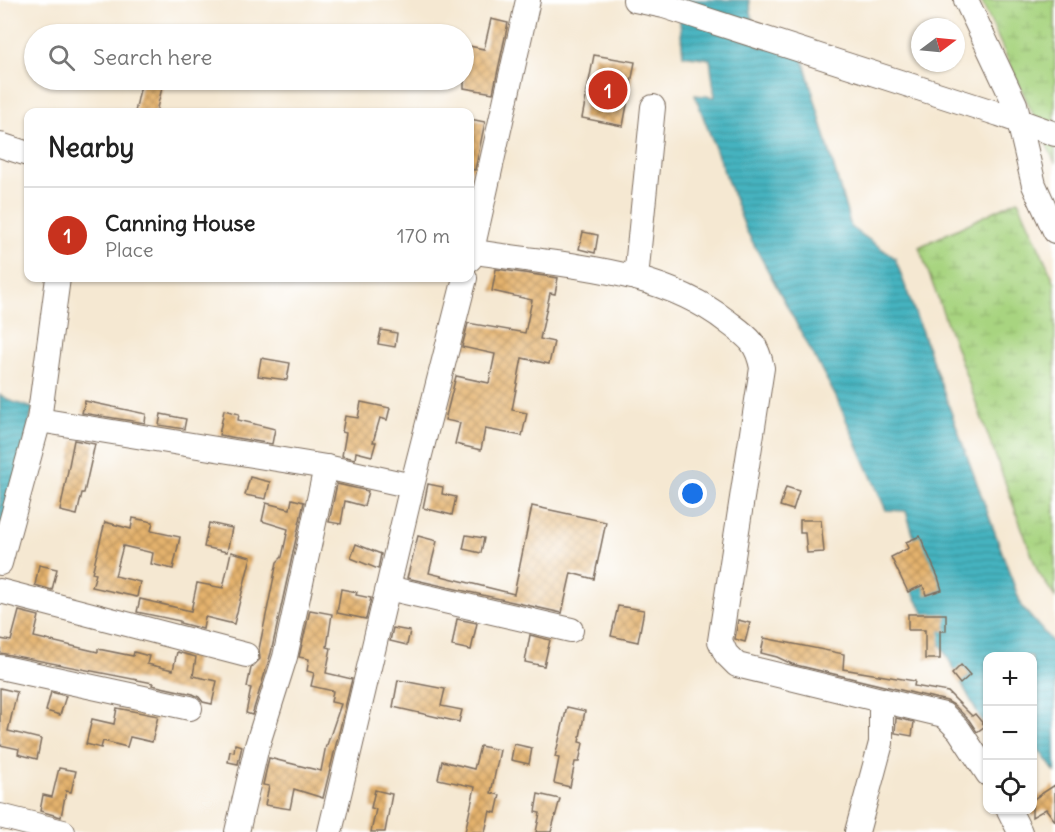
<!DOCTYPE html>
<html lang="en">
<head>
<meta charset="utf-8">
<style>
	:root { --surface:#fff; --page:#f2f2f2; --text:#222; --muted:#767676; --line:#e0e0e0; --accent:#c8321e }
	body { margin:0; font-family:Delius,sans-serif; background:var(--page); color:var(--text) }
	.controls { position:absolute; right:18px; bottom:18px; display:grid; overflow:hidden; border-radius:12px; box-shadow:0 2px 4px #0004 }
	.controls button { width:54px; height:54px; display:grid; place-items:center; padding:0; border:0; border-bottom:2px solid var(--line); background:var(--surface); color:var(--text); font:30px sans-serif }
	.compass { position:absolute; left:911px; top:18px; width:54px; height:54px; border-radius:50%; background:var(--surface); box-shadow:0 2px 4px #0004; rotate:74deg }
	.you { position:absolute; left:693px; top:494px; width:21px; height:21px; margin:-15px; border:4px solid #fff; border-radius:50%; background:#1a73e8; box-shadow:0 0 0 9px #1a73e833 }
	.badge { display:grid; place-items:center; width:39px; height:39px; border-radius:50%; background:var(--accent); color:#fff; font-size:20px; font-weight:700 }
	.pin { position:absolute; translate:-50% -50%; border:3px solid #fff; box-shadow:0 2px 6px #0006 }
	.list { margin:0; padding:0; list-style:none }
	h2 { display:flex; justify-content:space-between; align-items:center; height:78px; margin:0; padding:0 24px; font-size:26px }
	h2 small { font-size:20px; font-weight:400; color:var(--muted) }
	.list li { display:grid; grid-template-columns:39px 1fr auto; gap:18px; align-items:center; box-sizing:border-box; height:96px; padding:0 24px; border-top:2px solid var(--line) }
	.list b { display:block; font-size:22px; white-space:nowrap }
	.list p { margin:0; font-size:20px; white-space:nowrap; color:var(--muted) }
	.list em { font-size:20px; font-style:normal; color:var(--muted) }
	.icon { flex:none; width:33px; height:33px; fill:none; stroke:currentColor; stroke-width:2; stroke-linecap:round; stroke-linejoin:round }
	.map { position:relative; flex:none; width:1055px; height:832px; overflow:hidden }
	.search { position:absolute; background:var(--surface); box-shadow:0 2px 4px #0004; left:24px; top:24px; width:450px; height:66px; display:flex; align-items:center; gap:15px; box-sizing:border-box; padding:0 21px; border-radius:33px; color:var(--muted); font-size:22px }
	.panel { position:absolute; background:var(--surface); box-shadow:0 2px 4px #0004; left:24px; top:108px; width:450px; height:174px; border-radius:12px }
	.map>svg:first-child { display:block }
</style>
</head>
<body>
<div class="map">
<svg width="1055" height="832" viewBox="0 0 1055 832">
	<defs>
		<pattern id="wetland-marsh" width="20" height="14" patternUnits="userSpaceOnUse" patternTransform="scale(1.5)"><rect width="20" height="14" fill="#a8d480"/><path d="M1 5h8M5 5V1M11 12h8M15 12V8" fill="none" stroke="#92b66e"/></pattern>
		<pattern id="water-rules" width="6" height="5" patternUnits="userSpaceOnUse" patternTransform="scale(1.5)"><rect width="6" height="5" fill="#45b3c0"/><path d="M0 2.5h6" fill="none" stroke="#3b929b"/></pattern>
		<pattern id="building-cross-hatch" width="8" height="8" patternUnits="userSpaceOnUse" patternTransform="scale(1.5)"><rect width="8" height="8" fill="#e4b26d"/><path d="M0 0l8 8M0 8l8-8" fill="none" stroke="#ba9159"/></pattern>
	</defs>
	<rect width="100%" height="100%" fill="#fff"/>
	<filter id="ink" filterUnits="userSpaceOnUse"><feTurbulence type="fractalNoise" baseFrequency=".0167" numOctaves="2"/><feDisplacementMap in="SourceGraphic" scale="12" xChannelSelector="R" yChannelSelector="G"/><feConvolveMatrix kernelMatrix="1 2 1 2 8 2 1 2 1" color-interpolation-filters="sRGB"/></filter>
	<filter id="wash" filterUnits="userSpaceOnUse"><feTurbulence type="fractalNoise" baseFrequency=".008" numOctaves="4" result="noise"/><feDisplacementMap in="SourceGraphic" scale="24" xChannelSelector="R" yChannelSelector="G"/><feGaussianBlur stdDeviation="1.35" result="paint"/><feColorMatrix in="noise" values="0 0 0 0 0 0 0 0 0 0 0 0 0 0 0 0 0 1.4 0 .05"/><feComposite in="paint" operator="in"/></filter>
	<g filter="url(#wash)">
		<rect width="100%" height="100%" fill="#f5e8d2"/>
		<g fill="url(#wetland-marsh)" stroke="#727f4f" stroke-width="1.5">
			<polygon points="981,0 1055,0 1055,163"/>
			<polygon points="1018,200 1055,283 1055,597 1038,572 919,247"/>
		</g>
		<g fill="url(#water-rules)" stroke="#406e6f" stroke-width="1.5">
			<polygon points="678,0 749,0 757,45 802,55 851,227 895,258 1022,607 1055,645 1055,772 1033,742 1032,656 988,656 987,722 984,725 899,567 916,544 906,511 886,510 836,397 746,230 695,95 715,97 710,59 683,55"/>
			<polygon points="0,395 13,402 33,408 0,547"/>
		</g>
		<g id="blocks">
			<g fill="url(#building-cross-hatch)">
				<polygon points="491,19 508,23 493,93 464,88 464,45 484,49"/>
				<polygon points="594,55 635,62 623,126 582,118"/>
				<polygon points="142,80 164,80 156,112 135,112"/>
				<polygon points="470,119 485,122 475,170 470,169"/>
				<polygon points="583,232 598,235 595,253 579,249"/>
				<polygon points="496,269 558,278 555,294 550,293 540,339 554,342 549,364 522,358 512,410 527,413 522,436 485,429 481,450 455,444 460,423 445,420 456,376 489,383 495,354 462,347 468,323 525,333 532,300 492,291"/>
				<polygon points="381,330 397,333 395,347 378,344"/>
				<polygon points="261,358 290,363 287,380 258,376"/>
				<polygon points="85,401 146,414 145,423 82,413"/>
				<polygon points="361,402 390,408 387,420 380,418 373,442 376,442 372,456 356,452 355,459 342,456 346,433 342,432 345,416 358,418"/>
				<polygon points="224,410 239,414 238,420 275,429 272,444 219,435"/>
				<polygon points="161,414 186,419 184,429 159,425"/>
				<polygon points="74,440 95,444 84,493 82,493 77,515 60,511"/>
				<polygon points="250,477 270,482 266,499 245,495"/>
				<polygon points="337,484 368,491 364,506 345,501 341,524 329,522"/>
				<polygon points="428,484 443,487 442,494 456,497 452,515 423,508"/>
				<polygon points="786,487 799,491 793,510 780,506"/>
				<polygon points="292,499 304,502 271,653 252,715 246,713 251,688 247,687 251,668 260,659 259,649 277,562 282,557 288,529 262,521 266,503 290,509"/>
				<polygon points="532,506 606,522 594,579 571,573 562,613 407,578 418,536 437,541 429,573 514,594"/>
				<polygon points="133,518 153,522 151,531 180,537 173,569 151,564 153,553 123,546 115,576 140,582 137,597 92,587 96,574 92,573 105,522 131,529"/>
				<polygon points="800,520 821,520 824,552 807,553 805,533 800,533"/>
				<polygon points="209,523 232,528 227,552 204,547"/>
				<polygon points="466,535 484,538 481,553 463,549"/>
				<polygon points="920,536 938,577 942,590 926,595 923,585 908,592 891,557 909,548 906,542"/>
				<polygon points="356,544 381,554 378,569 351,558"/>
				<polygon points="231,552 251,557 234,624 205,617 203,629 180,623 180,621 137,612 140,599 191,611 197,583 223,588"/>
				<polygon points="39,565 57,569 52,590 35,585"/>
				<polygon points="341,589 357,592 356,595 371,598 366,619 337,613"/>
				<polygon points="618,606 644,610 638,642 611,636"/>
				<polygon points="310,610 332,614 327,647 331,648 326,673 352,679 323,798 294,789 290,809 265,805 269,786 263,785 269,758 321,771 326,745 327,745 341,704 331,702 333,691 311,686 314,673 307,671 309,659 299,657"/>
				<polygon points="19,611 39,616 34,637 98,652 98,649 133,656 134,652 149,656 147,664 173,670 177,652 196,657 193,676 217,681 212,704 203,702 199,697 193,694 152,685 153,683 0,653 0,639 11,641"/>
				<polygon points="908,614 946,614 946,631 940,631 940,659 925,659 925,630 908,630"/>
				<polygon points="457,619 477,623 471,650 452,646"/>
				<polygon points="738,620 750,623 745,642 735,639"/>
				<polygon points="393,628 410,631 407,645 390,641"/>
				<polygon points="530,635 550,640 544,666 525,662"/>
				<polygon points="764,638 844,654 843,669 915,681 914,686 948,692 972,716 975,714 985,726 977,732 969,720 954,705 947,701 792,664 777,657 761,653"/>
				<polygon points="961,665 970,675 960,684 952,674"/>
				<polygon points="398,680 445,689 441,706 462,710 459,722 393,707"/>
				<polygon points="0,688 17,692 8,731 41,739 37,759 18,754 19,749 0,745"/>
				<polygon points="51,692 66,696 60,715 46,711"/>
				<polygon points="567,707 585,711 579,742 583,743 579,762 575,762 570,787 554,783 559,758 555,757"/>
				<polygon points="117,708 158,716 152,742 130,737 127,747 103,741 101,748 86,744 92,719 114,724"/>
				<polygon points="896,718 914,722 912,736 895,733"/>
				<polygon points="235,744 242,746 238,764 228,762 230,751 234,752"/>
				<polygon points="514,744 532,748 529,764 511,760"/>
				<polygon points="480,746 500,750 491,793 500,795 496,813 490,811 485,832 465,832 475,787 438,779 442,761 474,769"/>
				<polygon points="59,768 76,771 71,792 66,791 61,817 40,811 43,795 52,797"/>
				<polygon points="1055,785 1055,821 1046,809 1032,817 1032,800"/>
				<polygon points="375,790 392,794 385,832 371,832 376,809 371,808"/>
				<polygon points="538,794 560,799 551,832 536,832 540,813 535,812"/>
			</g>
		</g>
	</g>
	<g filter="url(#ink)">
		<use href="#blocks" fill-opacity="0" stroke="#7c6c5d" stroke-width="1.5"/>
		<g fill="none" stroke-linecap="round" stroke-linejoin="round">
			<defs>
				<g id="minor">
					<polyline points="635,0 664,6 999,114 1055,134"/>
					<polyline points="966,0 1015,104 1034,185 1055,231"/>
					<polyline points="0,145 28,154"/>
					<path d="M 470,251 C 556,266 655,265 728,322 C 748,337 757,342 762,368 L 720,641 L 726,654 L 737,665 L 881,700 L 881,743 L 857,832"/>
					<polyline points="470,259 528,0"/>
					<polyline points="636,278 653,107"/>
					<polyline points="39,420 326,467 412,486"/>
					<polyline points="0,563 39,420 58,278"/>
					<polyline points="388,588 571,630"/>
					<polyline points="0,591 246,655"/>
					<polyline points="0,667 190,708"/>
					<polyline points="881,700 944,715 959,730 988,774"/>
					<polyline points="1009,810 1020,832"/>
					<polyline points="0,816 63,832"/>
					<polyline points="237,832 257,746 285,657 326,467"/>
					<polyline points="330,832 412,486 465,278"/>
				</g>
			</defs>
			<use href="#minor" stroke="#7c6c5d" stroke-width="26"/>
			<use href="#minor" stroke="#fff" stroke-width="24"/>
		</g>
	</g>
</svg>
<div class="controls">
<button>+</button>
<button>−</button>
<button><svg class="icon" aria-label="locate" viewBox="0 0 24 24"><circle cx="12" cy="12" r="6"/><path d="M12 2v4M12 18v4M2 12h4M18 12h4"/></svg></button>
</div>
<svg class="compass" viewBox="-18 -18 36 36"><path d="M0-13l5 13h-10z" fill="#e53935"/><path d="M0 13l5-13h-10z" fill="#767676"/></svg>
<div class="you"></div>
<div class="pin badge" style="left:608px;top:90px">1</div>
<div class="search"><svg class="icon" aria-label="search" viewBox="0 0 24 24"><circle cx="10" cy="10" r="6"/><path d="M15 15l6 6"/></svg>Search here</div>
<section class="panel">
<h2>Nearby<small></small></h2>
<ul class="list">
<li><span class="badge">1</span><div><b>Canning House</b><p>Place</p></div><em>170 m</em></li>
</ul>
</section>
</div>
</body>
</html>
